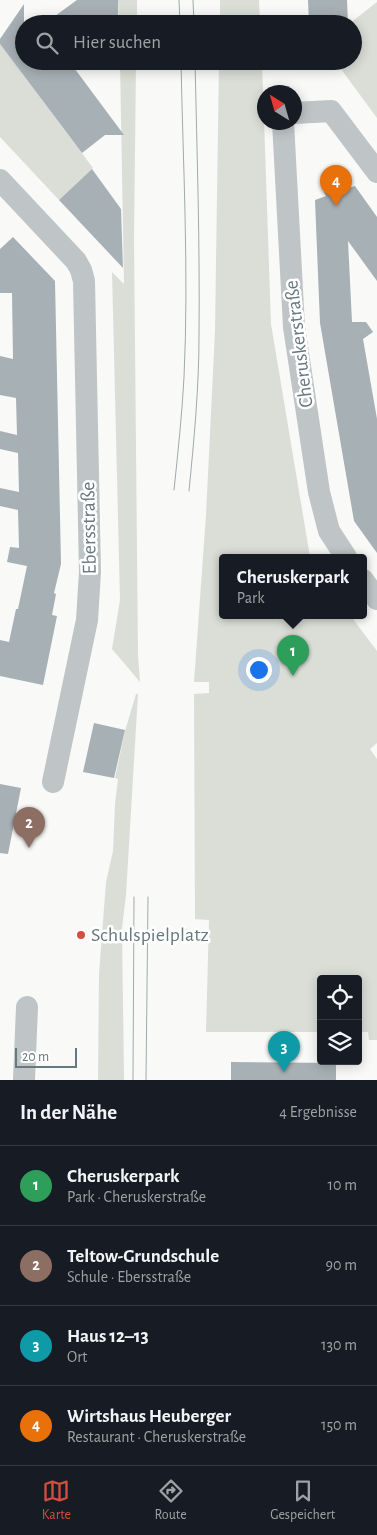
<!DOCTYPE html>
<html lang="de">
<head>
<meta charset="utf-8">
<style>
	:root { --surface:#171b24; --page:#20242c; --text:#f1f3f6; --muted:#9ea1a6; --line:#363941; --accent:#d34e3e }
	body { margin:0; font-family:"Alegreya Sans",sans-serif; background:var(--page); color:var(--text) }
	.controls { position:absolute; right:15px; bottom:15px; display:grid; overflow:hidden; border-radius:5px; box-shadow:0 2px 12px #0003 }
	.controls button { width:45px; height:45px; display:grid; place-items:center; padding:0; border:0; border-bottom:1px solid var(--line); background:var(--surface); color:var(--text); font:25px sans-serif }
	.compass { position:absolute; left:257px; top:85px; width:45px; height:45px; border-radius:50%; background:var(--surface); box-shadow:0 2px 12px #0003; rotate:323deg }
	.scale { position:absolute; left:15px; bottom:12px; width:62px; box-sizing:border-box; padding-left:5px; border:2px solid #67787f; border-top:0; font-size:14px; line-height:18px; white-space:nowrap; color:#67787f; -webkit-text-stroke:4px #fff; paint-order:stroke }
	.you { position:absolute; left:258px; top:669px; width:18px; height:18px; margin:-12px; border:4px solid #fff; border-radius:50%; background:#1a73e8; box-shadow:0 0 0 8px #1a73e833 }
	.badge { display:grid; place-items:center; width:32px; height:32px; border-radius:50%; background:var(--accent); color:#fff; font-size:16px; font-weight:700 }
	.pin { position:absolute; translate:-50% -41px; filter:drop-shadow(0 1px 2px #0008) }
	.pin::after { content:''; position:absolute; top:26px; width:18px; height:15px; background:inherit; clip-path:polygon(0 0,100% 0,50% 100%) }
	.popup { position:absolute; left:219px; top:554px; width:148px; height:65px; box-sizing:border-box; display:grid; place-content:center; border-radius:5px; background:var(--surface); filter:drop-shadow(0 1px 4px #0005); font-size:16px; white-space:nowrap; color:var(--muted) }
	.popup b { font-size:19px; color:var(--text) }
	.popup::after { content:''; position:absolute; left:50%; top:100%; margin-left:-10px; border:10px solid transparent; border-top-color:var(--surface) }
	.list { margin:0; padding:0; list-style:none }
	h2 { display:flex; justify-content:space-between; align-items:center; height:65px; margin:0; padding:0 20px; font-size:21px }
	h2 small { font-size:16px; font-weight:400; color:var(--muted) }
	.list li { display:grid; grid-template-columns:32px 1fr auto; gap:15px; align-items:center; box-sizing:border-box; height:80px; padding:0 20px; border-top:1px solid var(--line) }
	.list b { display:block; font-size:19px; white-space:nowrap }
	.list p { margin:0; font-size:16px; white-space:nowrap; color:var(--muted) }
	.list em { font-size:16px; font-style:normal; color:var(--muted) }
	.icon { flex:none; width:28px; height:28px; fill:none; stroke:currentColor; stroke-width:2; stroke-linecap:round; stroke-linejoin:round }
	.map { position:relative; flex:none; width:377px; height:1080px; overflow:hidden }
	.search { position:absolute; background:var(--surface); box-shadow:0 2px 12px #0003; left:15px; right:15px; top:15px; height:55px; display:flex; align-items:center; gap:12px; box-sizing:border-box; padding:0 18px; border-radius:28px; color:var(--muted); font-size:19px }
	.sheet { height:385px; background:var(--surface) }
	nav { display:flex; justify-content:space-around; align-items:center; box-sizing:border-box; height:70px; border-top:1px solid var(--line); background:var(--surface); font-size:14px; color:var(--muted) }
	nav a { display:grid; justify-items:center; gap:2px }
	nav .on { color:var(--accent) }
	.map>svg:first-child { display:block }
</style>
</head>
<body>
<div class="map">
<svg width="377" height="1080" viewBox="0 0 377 1080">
	<rect width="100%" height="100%" fill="#f9f9f8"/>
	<g fill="#daded7">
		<polygon points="118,0 137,0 137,24 119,24"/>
		<polygon points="220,0 259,0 260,24 220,24"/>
		<polygon points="377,2 377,118 335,61 353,61 353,24 349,24"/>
		<polygon points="0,44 93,168 59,200 0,137"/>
		<polygon points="120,61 136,61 134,239 138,655 140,682 112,649 120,600 112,272 124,284"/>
		<polygon points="219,61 262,61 271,324 310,557 223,557 223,615 350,615 377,651 377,743 370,749 377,759 377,1040 369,1040 368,1032 358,1032 358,979 321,979 321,1032 206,1032 209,920 195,919 194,694 209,693 209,682 194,682 206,515 215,331"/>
		<polygon points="136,694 138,694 126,895 122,928 124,1080 98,1080 99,974 106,882 113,851 115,804 118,779 115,778 125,731"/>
	</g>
	<g fill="#a7b0b4">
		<polygon points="77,0 118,0 118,24 44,24"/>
		<polygon points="308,0 347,0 348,24 309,24"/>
		<polygon points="24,4 24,61 69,61 124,135 105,135 82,153 0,44 0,39"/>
		<polygon points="92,169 121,209 123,268 59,200"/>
		<polygon points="342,186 343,190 355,186 377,217 377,281 348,241 352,322 366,322 373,332 363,339 377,419 377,553 354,521 320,323 315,200 326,196 324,192"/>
		<polygon points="13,237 55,281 61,564 54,593 56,594 52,615 57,616 43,685 0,676 0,640 9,642 16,609 18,609 27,566 7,562 10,547 19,548 18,510 0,506 0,488 19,492 18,453 0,449 0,431 17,435 16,398 0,395 0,356 13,359 12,293 0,293 0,249"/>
		<polygon points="94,723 125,730 114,778 83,772"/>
		<polygon points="0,784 21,788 8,854 0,853"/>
		<polygon points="231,1062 336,1063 336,1080 231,1080"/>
	</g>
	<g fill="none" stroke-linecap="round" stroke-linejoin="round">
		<g stroke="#bfc4c6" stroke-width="22">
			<polyline points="294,113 331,111 377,172"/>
			<polyline points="283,122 294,327 319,492 329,531 346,557"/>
			<polyline points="0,180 76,261 81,270 84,281 90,572 87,620 53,782"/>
			<polyline points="363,580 377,599"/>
			<polyline points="24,1080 27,1007"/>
		</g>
		<g stroke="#a1a9ac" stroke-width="1">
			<polyline points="179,0 180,24"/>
			<polyline points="193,0 194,24"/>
			<path d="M 174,490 C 178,452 182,415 184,377 C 189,272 183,166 181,61"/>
			<path d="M 189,491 C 194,440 199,388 199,336 C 200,244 197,153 195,61"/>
			<polyline points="133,1080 134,897"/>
			<polyline points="146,1080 148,897"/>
		</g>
	</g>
	<circle fill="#d34e3e" stroke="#fff" stroke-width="2" cx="81" cy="935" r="5"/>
	<g text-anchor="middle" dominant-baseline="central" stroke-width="5" stroke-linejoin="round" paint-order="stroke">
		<g font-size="20" fill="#67787f" stroke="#fff">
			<text transform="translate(299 344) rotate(-97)">Cheruskerstraße</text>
			<text transform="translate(89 528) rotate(-91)">Ebersstraße</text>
		</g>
		<g font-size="20" fill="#67787f" stroke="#fff" text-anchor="start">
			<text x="91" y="935">Schulspielplatz</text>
		</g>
	</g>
</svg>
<div class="controls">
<button><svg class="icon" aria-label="locate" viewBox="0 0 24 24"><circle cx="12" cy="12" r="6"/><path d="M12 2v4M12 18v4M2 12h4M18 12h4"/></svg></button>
<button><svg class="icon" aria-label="layers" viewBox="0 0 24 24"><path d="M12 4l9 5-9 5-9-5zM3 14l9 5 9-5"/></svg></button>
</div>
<svg class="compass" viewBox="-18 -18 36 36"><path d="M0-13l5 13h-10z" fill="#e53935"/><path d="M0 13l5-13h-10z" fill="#9ea1a6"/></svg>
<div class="scale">20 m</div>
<div class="you"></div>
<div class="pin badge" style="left:293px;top:676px;background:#2e9e5b">1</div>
<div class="popup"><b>Cheruskerpark</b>Park</div>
<div class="pin badge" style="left:29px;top:848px;background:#8d6e63">2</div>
<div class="pin badge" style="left:284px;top:1072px;background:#0f9aa8">3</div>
<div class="pin badge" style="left:336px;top:206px;background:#e8710a">4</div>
<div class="search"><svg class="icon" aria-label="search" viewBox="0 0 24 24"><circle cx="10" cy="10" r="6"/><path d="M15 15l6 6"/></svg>Hier suchen</div>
</div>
<section class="sheet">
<h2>In der Nähe<small>4 Ergebnisse</small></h2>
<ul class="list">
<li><span class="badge" style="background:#2e9e5b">1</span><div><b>Cheruskerpark</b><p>Park · Cheruskerstraße</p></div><em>10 m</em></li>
<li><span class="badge" style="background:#8d6e63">2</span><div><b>Teltow-Grundschule</b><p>Schule · Ebersstraße</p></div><em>90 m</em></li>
<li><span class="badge" style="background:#0f9aa8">3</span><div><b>Haus 12–13</b><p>Ort</p></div><em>130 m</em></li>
<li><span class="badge" style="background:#e8710a">4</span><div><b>Wirtshaus Heuberger</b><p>Restaurant · Cheruskerstraße</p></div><em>150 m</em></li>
</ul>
</section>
<nav>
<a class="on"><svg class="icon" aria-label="map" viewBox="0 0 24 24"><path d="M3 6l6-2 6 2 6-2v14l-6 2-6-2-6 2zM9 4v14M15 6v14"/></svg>Karte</a>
<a><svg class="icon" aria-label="directions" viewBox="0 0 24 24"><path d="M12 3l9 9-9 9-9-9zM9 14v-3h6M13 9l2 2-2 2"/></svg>Route</a>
<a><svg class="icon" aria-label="saved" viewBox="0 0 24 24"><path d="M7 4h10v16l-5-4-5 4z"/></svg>Gespeichert</a>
</nav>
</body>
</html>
